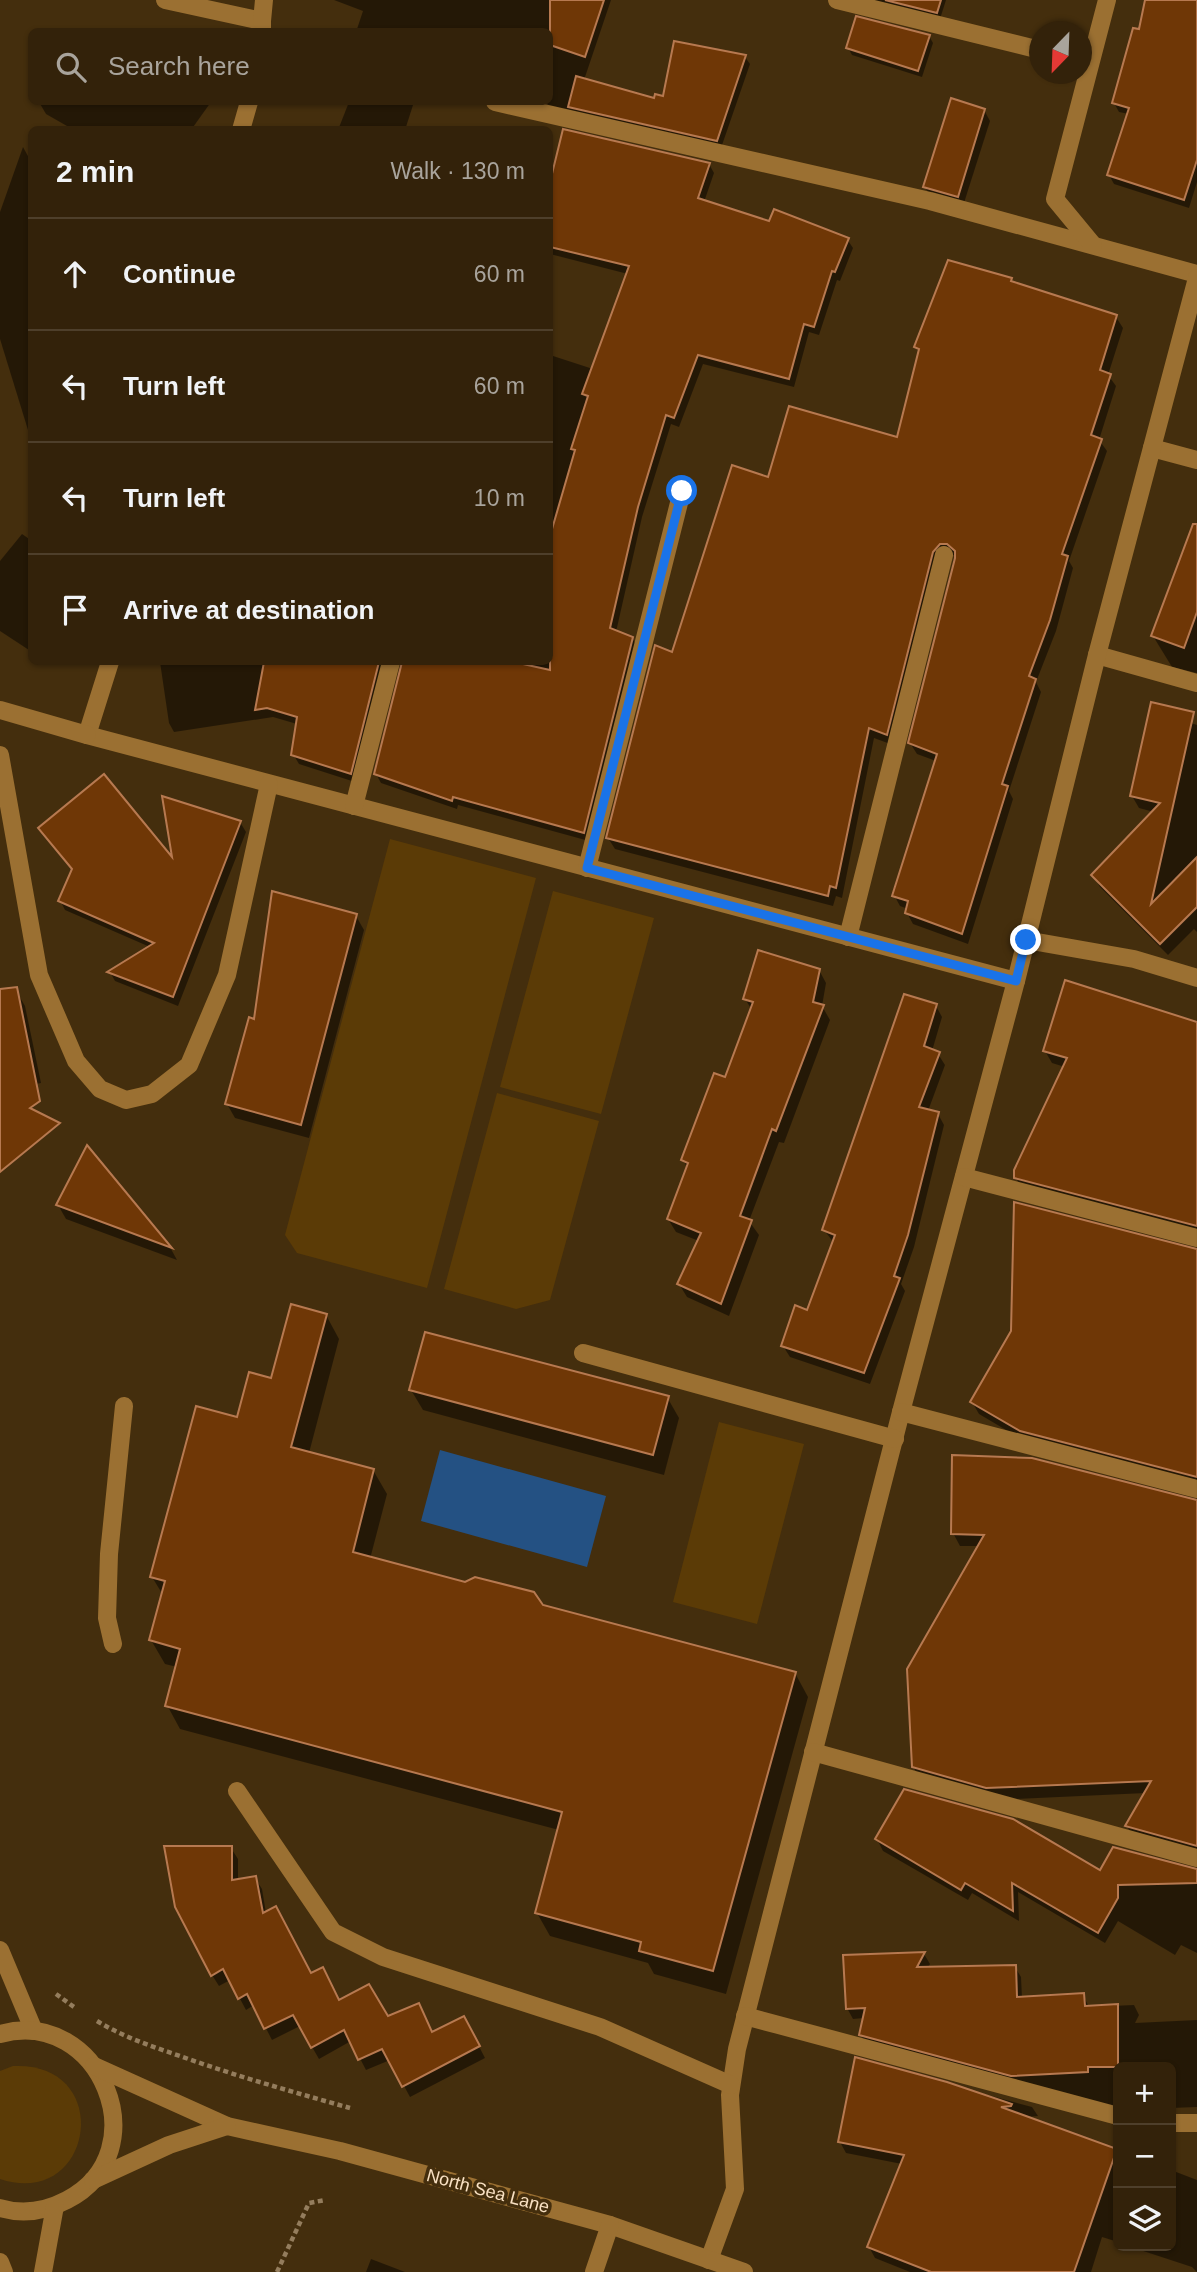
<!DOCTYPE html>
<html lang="en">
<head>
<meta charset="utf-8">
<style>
	:root { --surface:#33220a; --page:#3e2f18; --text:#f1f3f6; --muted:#a9a49c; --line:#4e3f2b }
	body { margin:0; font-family:Helvetica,sans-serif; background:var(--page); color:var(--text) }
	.controls { position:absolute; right:21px; bottom:21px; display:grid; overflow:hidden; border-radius:10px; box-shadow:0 2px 5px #0004 }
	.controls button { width:63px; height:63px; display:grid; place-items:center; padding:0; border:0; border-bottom:2px solid var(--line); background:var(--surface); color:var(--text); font:35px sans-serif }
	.compass { position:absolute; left:1029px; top:21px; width:63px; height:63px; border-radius:50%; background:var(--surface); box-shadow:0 2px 5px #0004; rotate:203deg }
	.stop { position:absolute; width:21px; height:21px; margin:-16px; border:5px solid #1a73e8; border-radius:50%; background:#fff }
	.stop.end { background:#1a73e8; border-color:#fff; box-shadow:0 2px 7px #0008 }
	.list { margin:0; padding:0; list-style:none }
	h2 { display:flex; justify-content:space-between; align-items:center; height:91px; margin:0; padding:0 28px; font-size:30px }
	h2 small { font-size:23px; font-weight:400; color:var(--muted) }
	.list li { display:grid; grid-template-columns:46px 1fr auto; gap:21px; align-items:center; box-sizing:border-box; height:112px; padding:0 28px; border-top:2px solid var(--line) }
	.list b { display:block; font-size:26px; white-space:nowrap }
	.list em { font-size:23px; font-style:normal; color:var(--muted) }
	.icon { flex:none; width:38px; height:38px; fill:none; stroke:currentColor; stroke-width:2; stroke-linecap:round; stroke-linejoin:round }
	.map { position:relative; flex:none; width:1197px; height:2272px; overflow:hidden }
	.search { position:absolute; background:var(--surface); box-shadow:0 2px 5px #0004; left:28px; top:28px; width:525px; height:77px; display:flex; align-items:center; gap:18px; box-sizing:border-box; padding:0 24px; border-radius:10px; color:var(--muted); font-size:26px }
	.panel { position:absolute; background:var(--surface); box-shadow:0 2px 5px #0004; left:28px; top:126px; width:525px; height:539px; border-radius:10px }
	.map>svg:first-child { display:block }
</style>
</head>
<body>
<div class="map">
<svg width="1197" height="2272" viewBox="0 0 1197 2272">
	<rect width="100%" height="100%" fill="#442e0d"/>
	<g fill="#5b3b06">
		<polygon points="390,839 536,878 427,1288 297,1253 285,1235"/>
		<polygon points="553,891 654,918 601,1114 500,1087"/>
		<polygon points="497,1093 599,1121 550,1300 516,1309 444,1289"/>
		<polygon points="719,1422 804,1444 757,1624 673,1602"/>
		<path d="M 13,2066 C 116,2061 94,2210 0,2179 L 0,2071 Z"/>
	</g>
	<polygon fill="#245183" points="440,1450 606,1496 587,1567 421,1521"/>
	<g fill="#0007">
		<polygon points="334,0 611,0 584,80 655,101 664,99 745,57 750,64 721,148 520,102 550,102 550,32 356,32 363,11"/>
		<polygon points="864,0 946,0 940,19"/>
		<polygon points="1147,0 1197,0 1197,182 1189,208 1114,184 1109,175 1129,114 1119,112 1114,103 1140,31"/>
		<polygon points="929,36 933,43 922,77 852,55 848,48"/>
		<polygon points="39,102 211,102 191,130 74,130 46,114"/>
		<polygon points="349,102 414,102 405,130 338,130"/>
		<polygon points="984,110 990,121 963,206 931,197 925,187"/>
		<polygon points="564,131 709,164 714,173 704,202 770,223 847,239 853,248 840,281 837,280 819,335 809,332 794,387 703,364 679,427 671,424 642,517 616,632 632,638 638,648 589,841 458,805 457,809 381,783 376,774 403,662 550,662 550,355 593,369 628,274 550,254 550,190"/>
		<polygon points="23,147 29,158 32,169 32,443 0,339 0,212"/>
		<polygon points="1011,280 1013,284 1116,317 1123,328 1108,375 1116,386 1099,440 1107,451 1069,561 1073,568 1056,631 1036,682 1041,692 1009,791 1013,799 968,944 913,924 907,913 908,909 900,906 894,895 936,761 917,754 910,743 955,555 947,555 893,745 874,738 842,898 836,896 833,906 615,849 608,838 673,654 769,479 898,439 920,354 916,347"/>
		<polygon points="22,534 32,541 32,652 0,631 0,561"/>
		<polygon points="1197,558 1197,673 1172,667 1153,636"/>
		<polygon points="160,662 391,662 355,782 299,764 293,754 297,724 273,717 174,732 169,723"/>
		<polygon points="1151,710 1197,725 1197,932 1194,929 1168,955 1100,887 1093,875 1154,812 1139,808 1132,796"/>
		<polygon points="240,822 246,832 178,1006 115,981 110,972 150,947 65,910 60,900 73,871 40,828 175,863"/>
		<polygon points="356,916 364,930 309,1138 235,1118 227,1104 255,1021"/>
		<polygon points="819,970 826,983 822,1006 830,1020 784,1143 779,1142 749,1221 759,1235 729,1316 687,1297 679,1284 699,1241 676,1232 668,1219 687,1167 683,1160 726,1079 752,1010 745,999"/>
		<polygon points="18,994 25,1006 41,1083 0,1091 0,1035"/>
		<polygon points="936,1006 942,1017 932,1051 938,1054 945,1065 928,1111 938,1114 944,1125 914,1247 901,1284 905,1291 870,1384 790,1357 783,1346 808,1312 834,1243 824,1230"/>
		<polygon points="1197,1024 1197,1236 1023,1190 1016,1178 1065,1067 1052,1063 1045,1051"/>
		<polygon points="87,1148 171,1249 177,1260 66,1219 58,1205"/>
		<polygon points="1197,1250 1197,1487 1028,1443 979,1414 972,1402"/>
		<polygon points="326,1315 339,1339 309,1453 373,1470 387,1494 370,1559 542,1607 795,1673 808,1697 726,1994 654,1974 648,1963 550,1936 537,1913 559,1830 180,1729 167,1705 177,1667 165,1664 151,1640 163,1595 152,1577 238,1419"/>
		<polygon points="411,1390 667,1397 679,1418 664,1475 423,1410"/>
		<polygon points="1197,1501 1197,1852 1134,1838 1127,1826 1146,1793 994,1800 921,1779 913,1767 980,1546 960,1546 953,1533"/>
		<polygon points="877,1839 1101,1873 1197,1870 1197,1953 1181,1945 1175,1955 1118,1921 1105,1943 1018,1892 1019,1921 972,1893 968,1900 883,1851"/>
		<polygon points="231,1848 238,1859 238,1881 255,1878 262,1889 266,1913 311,1975 339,2002 432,2034 470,2029 485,2058 410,2097 390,2060 366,2070 351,2041 319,2059 300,2026 272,2040 254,2005 246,2010 230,1980 219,1986 212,1975"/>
		<polygon points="924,1954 930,1964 927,1969 1015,1967 1021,1977 1022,1998 1083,1995 1089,2007 1134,2005 1139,2015 1135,2023 1197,2020 1197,2107 1171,2108 1171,2067 1118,2067 1118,2111 867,2045 861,2035 864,2018 853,2019 847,2008 845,1957"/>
		<polygon points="856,2059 1032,2107 1038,2116 1025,2117 1118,2151 1118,2242 1102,2237 1091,2272 910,2272 875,2258 869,2247 902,2164 846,2153 840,2142"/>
		<polygon points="1171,2170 1197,2180 1197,2272 1192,2267 1128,2246 1171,2246"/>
		<polygon points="371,2259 405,2272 366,2272"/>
	</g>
	<g fill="#6f3706" stroke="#b77950" stroke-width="2">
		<polygon points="550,0 604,0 585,57 550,45"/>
		<polygon points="885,0 941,0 937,13"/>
		<polygon points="1145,0 1197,0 1197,160 1184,200 1107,175 1129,108 1112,103 1133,28 1139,29"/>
		<polygon points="856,16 930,35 918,71 846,48"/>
		<polygon points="674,41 746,55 717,141 568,107 576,76 654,98 655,94 663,96"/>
		<polygon points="951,98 985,109 958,197 923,187"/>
		<polygon points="563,129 710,163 698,198 769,221 774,209 849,238 835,272 832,271 814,327 804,324 789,379 698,355 674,418 666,415 638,507 610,628 633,637 584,833 453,797 452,801 374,774 402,662 514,662 550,670 550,536 575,450 571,449 588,396 582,394 629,266 550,247 550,182"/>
		<polygon points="948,260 1012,278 1011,281 1117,315 1100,370 1111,374 1091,435 1102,439 1062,554 1068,556 1050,620 1029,676 1036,679 1002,784 1008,786 962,934 905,913 908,901 892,896 937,754 908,743 955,558 955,551 947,544 940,544 933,552 887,735 869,728 836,888 830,886 828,896 606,838 655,645 672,652 732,465 768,477 789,406 897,437 919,349 914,347"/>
		<polygon points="1193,524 1197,524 1197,612 1184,648 1151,636"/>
		<polygon points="264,662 379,662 351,774 291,755 297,717 267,708 255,710"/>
		<polygon points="1151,702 1194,712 1151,904 1197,857 1197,907 1160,944 1091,875 1160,803 1130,796"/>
		<polygon points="104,774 172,857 162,796 241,821 173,997 107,972 154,943 58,901 72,869 38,828"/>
		<polygon points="272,891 357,914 301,1125 225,1104 249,1017 254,1019"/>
		<polygon points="758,950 820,969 813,1002 824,1005 776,1131 772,1129 740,1216 752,1220 721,1304 677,1284 701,1233 667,1219 688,1163 681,1160 714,1073 725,1077 753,1002 743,999"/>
		<polygon points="1065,980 1197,1022 1197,1226 1014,1178 1014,1170 1067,1058 1043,1051"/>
		<polygon points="17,987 40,1101 30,1108 60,1123 0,1172 0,989"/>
		<polygon points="904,994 937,1004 924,1046 940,1052 919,1107 939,1112 908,1235 894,1276 900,1278 864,1373 781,1346 795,1305 807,1310 835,1235 822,1230"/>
		<polygon points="87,1145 172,1248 56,1205"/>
		<polygon points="1014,1202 1197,1249 1197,1477 1020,1431 970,1402 1011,1331"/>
		<polygon points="291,1304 327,1314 291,1447 374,1469 353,1552 465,1582 475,1577 534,1592 543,1605 796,1672 713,1971 639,1951 641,1942 535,1913 562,1812 165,1706 180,1649 149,1640 165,1581 150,1577 196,1406 237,1417 249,1372 271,1378"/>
		<polygon points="425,1332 669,1396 653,1455 409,1390"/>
		<polygon points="952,1455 1032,1458 1197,1500 1197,1846 1125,1826 1151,1781 986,1788 912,1767 907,1669 984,1535 951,1534"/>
		<polygon points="904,1789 1013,1819 1100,1870 1113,1847 1197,1869 1197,1883 1118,1885 1118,1898 1098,1933 1012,1883 1013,1911 965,1883 961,1890 875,1839"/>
		<polygon points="164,1846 232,1846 232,1880 256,1876 263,1913 276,1906 311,1973 323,1967 339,2000 369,1984 388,2016 419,2003 432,2032 464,2016 480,2046 402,2087 382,2049 358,2060 344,2030 311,2048 293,2015 264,2029 247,1994 238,1999 223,1969 211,1976 175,1907"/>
		<polygon points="925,1952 917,1967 1016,1965 1017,1997 1084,1993 1085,2006 1118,2004 1118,2067 1088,2067 1088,2072 1011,2076 859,2035 865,2008 846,2009 843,1955"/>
		<polygon points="855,2057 947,2082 1012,2104 1011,2106 1001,2107 1117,2149 1074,2272 931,2272 867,2247 904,2155 838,2142"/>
	</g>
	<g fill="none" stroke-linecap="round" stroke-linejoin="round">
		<g stroke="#947d5d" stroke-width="4.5" stroke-dasharray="5 3.5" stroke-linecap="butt">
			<polyline points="56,1994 74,2007"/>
			<path d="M 97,2021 C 123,2037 151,2046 180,2056 C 236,2076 293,2092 350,2108"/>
			<polyline points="277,2272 309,2203 325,2200"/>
		</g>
		<g stroke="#9b7032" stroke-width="18">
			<polyline points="165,0 262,21 262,32"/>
			<polyline points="837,0 1040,50"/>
			<polyline points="262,21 264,0"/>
			<polyline points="495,102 930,201 1197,274"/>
			<polyline points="241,130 249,102"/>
			<polyline points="1093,245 1055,199 1107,0"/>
			<polyline points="1152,448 1197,460"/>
			<polyline points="1097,655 1197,683"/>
			<polyline points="110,662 87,735 1016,981 901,1412 737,2049 730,2095 735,2189 709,2260"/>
			<polyline points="0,710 87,735"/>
			<polyline points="0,755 39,975 76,1061 100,1089 126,1100 152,1094 189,1065 227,975 269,784"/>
			<polyline points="354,806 391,662"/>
			<polyline points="587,868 682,491"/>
			<polyline points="848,937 944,555"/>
			<polyline points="1026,940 1134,959 1197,978"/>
			<polyline points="1016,981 1097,655 1197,278"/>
			<polyline points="964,1177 1197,1238"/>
			<polyline points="583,1353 895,1439"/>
			<polyline points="901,1412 1197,1489"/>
			<polyline points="113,1644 107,1618 109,1554 124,1406"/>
			<polyline points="813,1752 1197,1858"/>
			<polyline points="237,1791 333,1932 383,1957 600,2027 731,2085"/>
			<polyline points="0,1950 34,2031"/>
			<polyline points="745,2016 1118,2116"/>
			<path d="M 0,2034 C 100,2006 160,2152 67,2200 C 46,2211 23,2215 0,2208"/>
			<polyline points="94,2066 227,2126 340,2151 610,2225 744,2272"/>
			<polyline points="1171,2123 1197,2123"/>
			<polyline points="93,2180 169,2145 227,2126"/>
			<polyline points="0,2262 4,2272"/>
			<polyline points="43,2272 55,2206"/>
			<polyline points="594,2272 610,2225"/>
		</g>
	</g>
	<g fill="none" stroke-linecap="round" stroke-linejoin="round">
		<polyline stroke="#1a73e8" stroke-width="9" points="682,491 587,868 1016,981 1026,940"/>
	</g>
	<g text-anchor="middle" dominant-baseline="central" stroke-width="7" stroke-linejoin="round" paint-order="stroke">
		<g font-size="18" fill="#f9e1c3" stroke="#442e0d">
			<text transform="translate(488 2191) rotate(15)">North Sea Lane</text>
		</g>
	</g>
</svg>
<div class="controls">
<button>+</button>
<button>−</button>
<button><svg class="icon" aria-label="layers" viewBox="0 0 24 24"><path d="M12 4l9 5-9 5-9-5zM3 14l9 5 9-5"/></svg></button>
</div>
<svg class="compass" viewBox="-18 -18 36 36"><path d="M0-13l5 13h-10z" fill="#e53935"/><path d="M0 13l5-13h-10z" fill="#a9a49c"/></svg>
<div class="stop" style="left:682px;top:491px"></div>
<div class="stop end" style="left:1026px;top:940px"></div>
<div class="search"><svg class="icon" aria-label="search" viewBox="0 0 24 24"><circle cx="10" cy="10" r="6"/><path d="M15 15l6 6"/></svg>Search here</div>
<section class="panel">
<h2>2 min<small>Walk · 130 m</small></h2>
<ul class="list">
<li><svg class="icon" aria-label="ahead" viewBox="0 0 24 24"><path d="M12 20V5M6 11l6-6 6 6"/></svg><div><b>Continue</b></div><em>60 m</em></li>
<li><svg class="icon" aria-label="left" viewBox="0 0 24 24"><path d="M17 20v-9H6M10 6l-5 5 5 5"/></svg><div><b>Turn left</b></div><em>60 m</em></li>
<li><svg class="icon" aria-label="left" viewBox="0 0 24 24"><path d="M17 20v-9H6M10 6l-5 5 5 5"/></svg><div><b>Turn left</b></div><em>10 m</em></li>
<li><svg class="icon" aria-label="arrive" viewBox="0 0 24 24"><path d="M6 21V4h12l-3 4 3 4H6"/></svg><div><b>Arrive at destination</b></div></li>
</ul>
</section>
</div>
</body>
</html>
